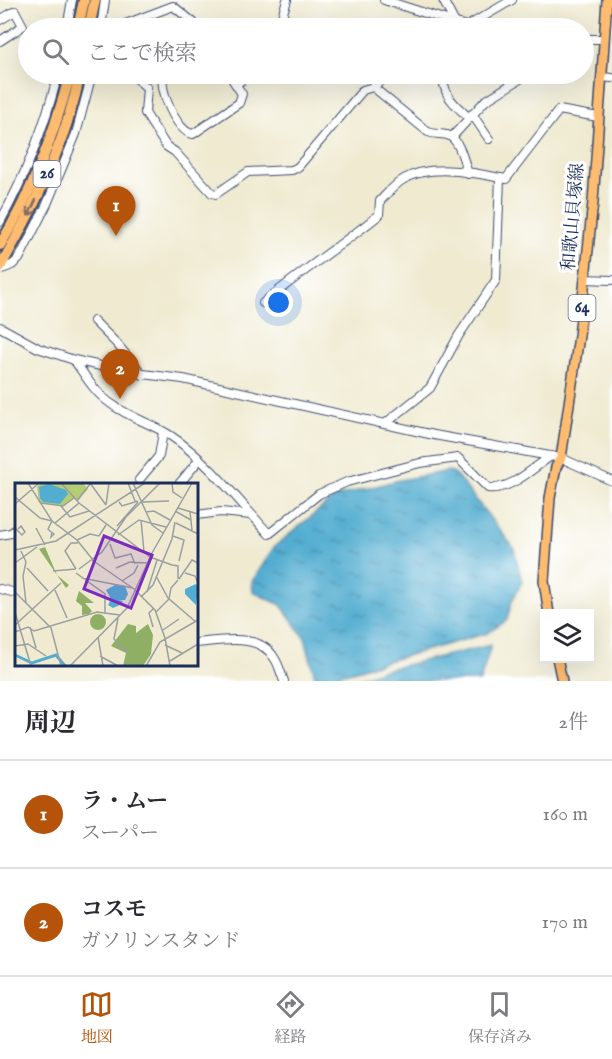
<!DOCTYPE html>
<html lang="ja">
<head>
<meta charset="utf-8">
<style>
	:root { --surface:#fff; --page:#f7f7f7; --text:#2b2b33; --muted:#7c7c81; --line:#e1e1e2; --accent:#b45309 }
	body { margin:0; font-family:"IM FELL English","Noto Serif JP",serif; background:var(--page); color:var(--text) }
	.controls { position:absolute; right:18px; bottom:18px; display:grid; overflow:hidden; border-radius:0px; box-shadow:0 6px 24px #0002 }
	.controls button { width:54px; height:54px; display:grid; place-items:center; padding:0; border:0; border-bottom:2px solid var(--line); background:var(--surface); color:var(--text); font:30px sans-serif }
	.you { position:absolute; left:279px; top:303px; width:21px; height:21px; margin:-15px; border:4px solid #fff; border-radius:50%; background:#1a73e8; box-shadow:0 0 0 9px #1a73e833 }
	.badge { display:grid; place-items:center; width:39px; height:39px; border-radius:50%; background:var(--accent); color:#fff; font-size:20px; font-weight:700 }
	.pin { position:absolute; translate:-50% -50px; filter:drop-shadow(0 2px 3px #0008) }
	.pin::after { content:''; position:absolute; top:32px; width:21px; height:18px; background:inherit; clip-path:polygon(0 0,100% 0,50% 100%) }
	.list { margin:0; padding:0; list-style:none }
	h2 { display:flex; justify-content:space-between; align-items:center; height:78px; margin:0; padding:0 24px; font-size:26px }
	h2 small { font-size:20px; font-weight:400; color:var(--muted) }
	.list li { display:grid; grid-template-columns:39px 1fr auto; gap:18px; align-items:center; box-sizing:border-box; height:108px; padding:0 24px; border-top:2px solid var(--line) }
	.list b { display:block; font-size:22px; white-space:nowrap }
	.list p { margin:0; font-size:20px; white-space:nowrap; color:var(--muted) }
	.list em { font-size:20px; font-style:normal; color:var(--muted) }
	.icon { flex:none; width:33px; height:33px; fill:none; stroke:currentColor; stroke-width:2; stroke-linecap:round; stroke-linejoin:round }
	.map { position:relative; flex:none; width:612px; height:681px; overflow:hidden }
	.search { position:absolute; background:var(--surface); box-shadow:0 6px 24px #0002; left:18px; right:18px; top:18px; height:66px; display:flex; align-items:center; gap:15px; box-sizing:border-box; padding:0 21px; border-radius:33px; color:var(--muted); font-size:22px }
	.sheet { height:294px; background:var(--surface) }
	nav { display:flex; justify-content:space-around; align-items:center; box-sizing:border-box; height:84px; border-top:2px solid var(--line); background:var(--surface); font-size:16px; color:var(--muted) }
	nav a { display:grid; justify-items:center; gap:3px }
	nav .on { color:var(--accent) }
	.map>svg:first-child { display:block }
</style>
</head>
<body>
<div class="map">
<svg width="612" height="681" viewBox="0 0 612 681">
	<defs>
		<pattern id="water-ripples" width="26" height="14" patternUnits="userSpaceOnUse" patternTransform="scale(1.5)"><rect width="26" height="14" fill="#52add0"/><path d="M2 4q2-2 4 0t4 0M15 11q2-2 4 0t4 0" fill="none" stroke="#438dac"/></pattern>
	</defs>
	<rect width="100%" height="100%" fill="#fff"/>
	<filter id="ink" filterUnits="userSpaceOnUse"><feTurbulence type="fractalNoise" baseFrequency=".0167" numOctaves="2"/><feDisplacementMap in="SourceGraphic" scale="12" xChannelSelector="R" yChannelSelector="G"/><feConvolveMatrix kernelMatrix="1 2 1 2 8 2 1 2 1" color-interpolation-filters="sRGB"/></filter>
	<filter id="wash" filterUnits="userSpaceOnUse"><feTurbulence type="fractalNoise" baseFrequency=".008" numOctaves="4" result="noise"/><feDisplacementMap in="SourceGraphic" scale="24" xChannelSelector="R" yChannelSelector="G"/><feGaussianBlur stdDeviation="1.35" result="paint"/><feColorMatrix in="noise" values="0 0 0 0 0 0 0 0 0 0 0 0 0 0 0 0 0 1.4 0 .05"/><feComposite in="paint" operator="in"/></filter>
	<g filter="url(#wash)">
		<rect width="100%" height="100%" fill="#efead0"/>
		<g fill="url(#water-ripples)" stroke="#366e97" stroke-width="1.5">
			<polygon points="449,471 457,476 514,548 522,582 512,601 507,620 488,633 316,681 305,638 281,605 253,592 252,582 274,547 335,497 395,481"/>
			<polygon points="491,645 480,681 353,681 380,671"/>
		</g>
	</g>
	<g filter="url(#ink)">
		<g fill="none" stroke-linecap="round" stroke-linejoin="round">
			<defs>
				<g id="minor">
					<polyline points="384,0 472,28"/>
					<polyline points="443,0 455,23"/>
					<polyline points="0,20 15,11 23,26 0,41"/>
					<polyline points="67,28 72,0"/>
					<polyline points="101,28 105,0"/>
					<polyline points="115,28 173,6 193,22 198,28"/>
					<polyline points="229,28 235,24 238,28"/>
					<polyline points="283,28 283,13 287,0"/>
					<polyline points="464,28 512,0"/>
					<polyline points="584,39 604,39"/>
					<path d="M 132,74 L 147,88 L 145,113 L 166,146 L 175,152 L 212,193 L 216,194 L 248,172 L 292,170 L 298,167 L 363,90 L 373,87 L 428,132 C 435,135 440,133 447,135 C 459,137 465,164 468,174"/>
					<path d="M 164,74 C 157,87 177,133 193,134 L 239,103 L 242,94 L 229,74"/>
					<path d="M 441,74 C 444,79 443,82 445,88 C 448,100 460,109 469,118"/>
					<polyline points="601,77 612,78"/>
					<polyline points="236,84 251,74"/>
					<polyline points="373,87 390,74"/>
					<polyline points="472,114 489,139"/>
					<polyline points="452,137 485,101 528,74"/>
					<path d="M 0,222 C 26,175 45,125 58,74"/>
					<polyline points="0,270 12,265 19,259 47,204 76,134 92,74"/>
					<polyline points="584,279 612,280"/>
					<path d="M 263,303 C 301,272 341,245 379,215 L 380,201 C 387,194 395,184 404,179 C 431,163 477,173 506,179 L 559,110 L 598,117"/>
					<polyline points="94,321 117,344 143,375"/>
					<polyline points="0,327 38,348 74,360 127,372 183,379 434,435 561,458 612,481"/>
					<path d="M 74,360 C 85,375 94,392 110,403 C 128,417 151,423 171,436 C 206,459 240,502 269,534 L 319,494 L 347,482 L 420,463 L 458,458 L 488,488 C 510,491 533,468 551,456"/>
					<polyline points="386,423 430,388 459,335 496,280 500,178"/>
					<polyline points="139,480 159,456 163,432"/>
					<polyline points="179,484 199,460"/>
					<polyline points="196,515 221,512 251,515"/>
					<polyline points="0,535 11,533 16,529"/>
					<polyline points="0,589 16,593"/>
					<path d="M 196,643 C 222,641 260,632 275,659 C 279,665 281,674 284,681"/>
				</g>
				<g id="major">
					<polyline points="549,614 544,581 550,498 556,467 561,458 579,336 593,202 607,0"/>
					<polyline points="557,658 562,681"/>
				</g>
				<g id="highway">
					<polyline points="78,28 84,0"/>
					<polyline points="89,28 95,0"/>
					<path d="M 0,245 C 33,192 54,134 70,74"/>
					<path d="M 0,267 C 35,207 66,142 80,74"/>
				</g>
			</defs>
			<use href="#minor" stroke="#3b4b6f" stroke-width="10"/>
			<use href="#major" stroke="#3b4b6f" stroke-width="12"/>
			<use href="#highway" stroke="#3b4b6f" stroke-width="14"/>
			<use href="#minor" stroke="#fff" stroke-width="8"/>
			<use href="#major" stroke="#febc70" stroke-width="9"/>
			<use href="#highway" stroke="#febc70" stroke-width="10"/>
		</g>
		<defs><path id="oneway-shaft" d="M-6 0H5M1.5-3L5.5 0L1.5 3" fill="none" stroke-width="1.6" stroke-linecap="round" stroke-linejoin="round" transform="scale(1.5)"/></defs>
		<use stroke="#816e66" href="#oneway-shaft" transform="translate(32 208) rotate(116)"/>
	</g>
	<g text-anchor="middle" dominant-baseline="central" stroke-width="6" stroke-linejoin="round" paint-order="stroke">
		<g fill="#fff" stroke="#5f6d8e" stroke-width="1.5">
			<rect x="33.5" y="161" width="27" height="26" rx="4.5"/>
			<rect x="568.5" y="295" width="27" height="26" rx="4.5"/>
		</g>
		<g font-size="16" font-weight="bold" fill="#1b2f5e">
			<text x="47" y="174">26</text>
			<text x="582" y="308">64</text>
		</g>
		<g font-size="18" fill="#1b2f5e" stroke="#fff">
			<text transform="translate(574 217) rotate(-85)">和歌山貝塚線</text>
		</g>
	</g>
	<g transform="translate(15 483)">
		<rect width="183" height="183" fill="#efead0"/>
		<path d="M 30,64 L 42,92 L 54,102 L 51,105 L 24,66 ZM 64,108 L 79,120 L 70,120 L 77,128 L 74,131 L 67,132 L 67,123 L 61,118 ZM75 139a8 8 0 1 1 16 0a8 8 0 1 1-16 0ZM 113,141 L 121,143 L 121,150 L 133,141 L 138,152 L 136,171 L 128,183 L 108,183 L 111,170 L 96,163 Z" fill="#8fb064"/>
		<path d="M 28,0 L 68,0 L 73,6 L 62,18 L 59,15 L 49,23 L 24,20 L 22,3 Z" fill="#b4cd72"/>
		<path d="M 34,1 L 51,7 L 53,11 L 45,21 L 28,19 L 25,15 L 24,4 ZM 181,101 L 183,105 L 181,122 L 170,111 L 170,106 ZM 100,102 L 110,103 L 113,111 L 110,117 L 104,117 L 108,118 L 105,122 L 98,125 L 93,122 L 96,116 L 91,107 Z" fill="#52add0"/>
		<path fill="none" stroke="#52add0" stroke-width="3" d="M 0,172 L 17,180 L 41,172 L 50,183"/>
		<path fill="none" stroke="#9a9fa2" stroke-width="1.5" d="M 13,0 L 37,38 L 62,57 L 78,77M 46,0 L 64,20 L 135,74M 75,0 L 91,22M 113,0 L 120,18M 118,0 L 137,42 L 148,50M 157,0 L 158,9 L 167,15M 0,14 L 25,35 L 37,38 L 33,46 L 35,48 L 39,51 L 36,54 L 37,49M 62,18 L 75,1M 104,19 L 107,23 L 123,18M 127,19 L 154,18M 26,20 L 48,23 L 59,15M 0,21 L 24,0M 91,22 L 94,0M 46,23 L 55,34 L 74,28M 163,25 L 183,31M 160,28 L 176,37M 131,29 L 139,28 L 155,37M 175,29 L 177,47M 126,37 L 129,69M 40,40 L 64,20M 161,40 L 183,51M 102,43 L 123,19M 0,45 L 7,52 L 10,49 L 6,43 L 3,46M 21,45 L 30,62M 103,52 L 124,37 L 151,44M 158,53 L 169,57 L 164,78M 62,57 L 75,51 L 84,53 L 91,42M 95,61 L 100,75 L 116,71 L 120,81M 0,67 L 41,58 L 130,0M 6,68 L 11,79 L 8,93 L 11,120M 135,74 L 157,82M 77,77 L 119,106 L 140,127 L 150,155M 0,80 L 22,64M 157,82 L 163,83 L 163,96M 12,85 L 33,108M 101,85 L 115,79 L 132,80M 61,86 L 50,68 L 56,60 L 63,60M 64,86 L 87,69 L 111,34 L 145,0M 38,88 L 61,86M 61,90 L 90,111 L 90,130M 170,90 L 180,93 L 183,100M 141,93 L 153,115 L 181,139M 67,95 L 118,105M 164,96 L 177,77 L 183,80M 107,98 L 119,90 L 123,82M 40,107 L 52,135M 0,109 L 36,145 L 46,183M 132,109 L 142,77M 126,114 L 138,102 L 157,56 L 160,39M 0,129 L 16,183M 141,129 L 154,116 L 156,105 L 163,97M 103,135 L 99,156 L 112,169M 0,142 L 46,100M 15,144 L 21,165M 138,144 L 134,130 L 138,126M 148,147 L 164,136M 0,149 L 13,144 L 19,148 L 82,129 L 105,132M 83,154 L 88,183M 150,155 L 155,183M 150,162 L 167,170M 0,163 L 13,161 L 31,173M 85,173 L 103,183M 155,178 L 183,161M 55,183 L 112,125 L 137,70 L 177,0M 131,183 L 145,159 L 183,137"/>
		<path fill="#7b2cbf" fill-opacity="0.15" stroke="#7b2cbf" stroke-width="3" d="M 89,53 L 137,72 L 116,125 L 69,106 Z"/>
		<rect width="183" height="183" fill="none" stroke="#1b2f5e" stroke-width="3"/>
	</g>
</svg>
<div class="controls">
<button><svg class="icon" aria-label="layers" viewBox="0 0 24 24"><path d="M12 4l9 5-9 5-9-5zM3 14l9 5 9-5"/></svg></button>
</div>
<div class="you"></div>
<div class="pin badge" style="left:116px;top:236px">1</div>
<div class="pin badge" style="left:120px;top:399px">2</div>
<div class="search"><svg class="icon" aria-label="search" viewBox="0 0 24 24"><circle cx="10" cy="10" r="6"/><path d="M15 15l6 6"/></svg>ここで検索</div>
</div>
<section class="sheet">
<h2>周辺<small>2件</small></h2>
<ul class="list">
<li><span class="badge">1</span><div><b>ラ・ムー</b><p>スーパー</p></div><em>160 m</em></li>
<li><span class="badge">2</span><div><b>コスモ</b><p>ガソリンスタンド</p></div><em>170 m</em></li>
</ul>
</section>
<nav>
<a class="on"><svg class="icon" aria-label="map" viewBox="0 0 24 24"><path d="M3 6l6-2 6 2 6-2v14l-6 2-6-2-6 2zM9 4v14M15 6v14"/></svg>地図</a>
<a><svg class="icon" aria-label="directions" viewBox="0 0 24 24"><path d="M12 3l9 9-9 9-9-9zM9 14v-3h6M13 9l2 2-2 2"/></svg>経路</a>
<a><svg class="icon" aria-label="saved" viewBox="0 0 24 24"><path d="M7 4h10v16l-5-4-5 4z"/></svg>保存済み</a>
</nav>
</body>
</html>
